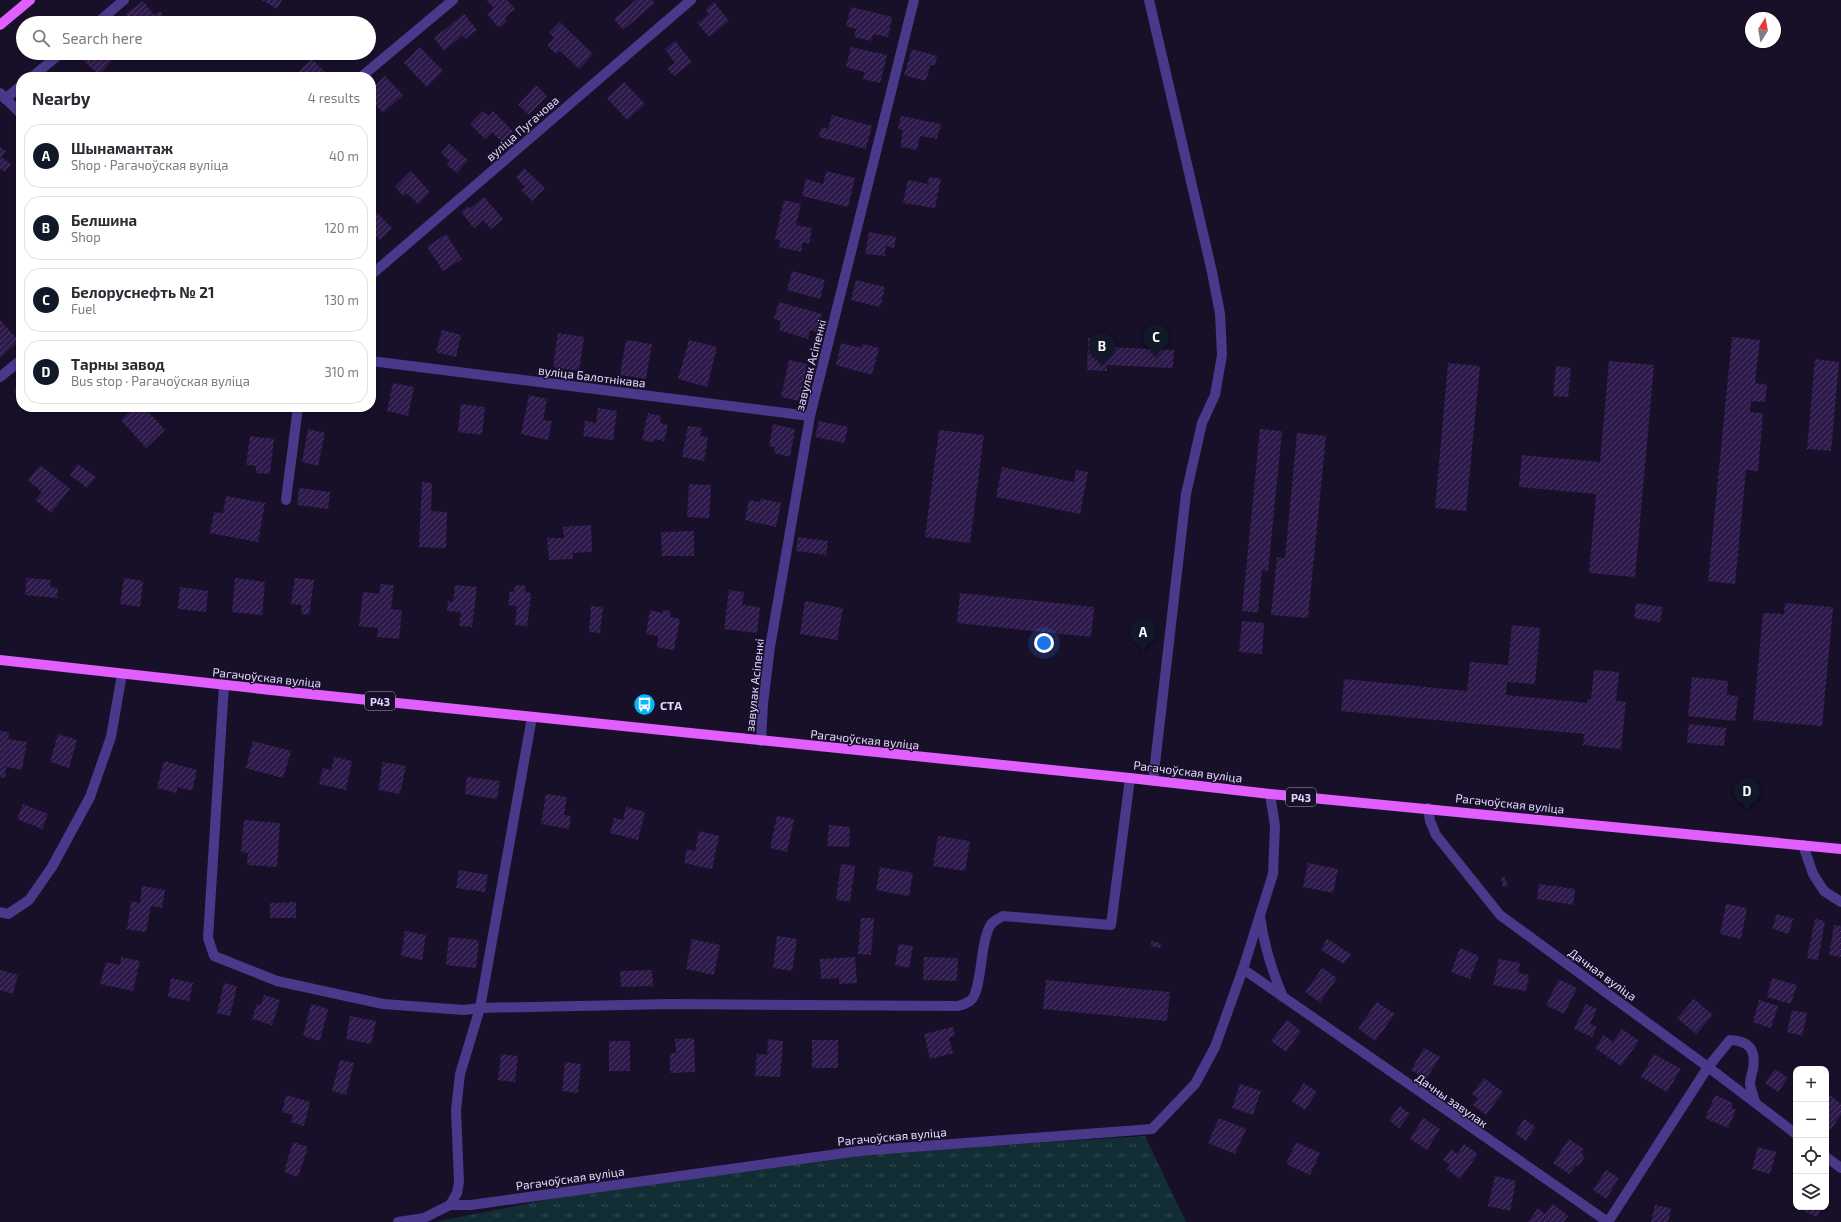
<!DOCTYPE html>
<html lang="en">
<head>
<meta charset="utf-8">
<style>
	:root { --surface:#fff; --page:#f2f2f3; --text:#2b2b33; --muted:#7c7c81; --line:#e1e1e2; --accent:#111827 }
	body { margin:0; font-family:"Exo 2",sans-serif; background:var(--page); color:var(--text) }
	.controls { position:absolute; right:12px; bottom:12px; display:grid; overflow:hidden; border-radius:8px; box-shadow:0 1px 3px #0004 }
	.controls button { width:36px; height:36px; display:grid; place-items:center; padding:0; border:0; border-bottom:1px solid var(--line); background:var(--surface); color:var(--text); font:20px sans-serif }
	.compass { position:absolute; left:1745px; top:12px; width:36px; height:36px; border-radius:50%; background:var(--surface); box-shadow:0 1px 3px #0004; rotate:11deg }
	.you { position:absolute; left:1044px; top:643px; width:14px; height:14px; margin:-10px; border:3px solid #fff; border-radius:50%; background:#1a73e8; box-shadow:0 0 0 6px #1a73e833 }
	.badge { display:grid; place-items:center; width:26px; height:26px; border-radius:50%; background:var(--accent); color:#fff; font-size:13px; font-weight:700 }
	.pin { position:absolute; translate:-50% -33px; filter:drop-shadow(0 1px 2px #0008) }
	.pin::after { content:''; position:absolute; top:21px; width:14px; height:12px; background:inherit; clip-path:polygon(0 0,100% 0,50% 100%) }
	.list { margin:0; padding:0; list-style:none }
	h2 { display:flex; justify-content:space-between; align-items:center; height:52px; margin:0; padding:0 16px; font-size:17px }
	h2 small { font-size:13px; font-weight:400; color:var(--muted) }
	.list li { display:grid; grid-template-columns:26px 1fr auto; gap:12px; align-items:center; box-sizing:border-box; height:64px; margin:0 8px 8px; padding:0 8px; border:1px solid var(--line); border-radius:16px }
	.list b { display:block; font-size:15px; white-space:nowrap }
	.list p { margin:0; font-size:13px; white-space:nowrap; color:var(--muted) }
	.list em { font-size:13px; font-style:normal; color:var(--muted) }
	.icon { flex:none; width:22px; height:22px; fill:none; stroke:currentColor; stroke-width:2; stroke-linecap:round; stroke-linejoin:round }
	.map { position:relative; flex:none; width:1841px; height:1222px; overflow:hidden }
	.search { position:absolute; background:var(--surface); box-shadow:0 1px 3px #0004; left:16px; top:16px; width:360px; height:44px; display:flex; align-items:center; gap:10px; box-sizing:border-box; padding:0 14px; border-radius:22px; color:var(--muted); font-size:15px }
	.panel { position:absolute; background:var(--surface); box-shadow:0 1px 3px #0004; left:16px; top:72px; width:360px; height:340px; border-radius:16px }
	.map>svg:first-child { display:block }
</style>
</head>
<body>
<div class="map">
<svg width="1841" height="1222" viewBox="0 0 1841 1222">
	<defs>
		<pattern id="grass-tufts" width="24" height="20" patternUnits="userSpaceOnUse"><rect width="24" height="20" fill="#122e34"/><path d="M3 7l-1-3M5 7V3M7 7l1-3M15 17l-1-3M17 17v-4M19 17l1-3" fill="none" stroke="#344c52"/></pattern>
		<pattern id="building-hatch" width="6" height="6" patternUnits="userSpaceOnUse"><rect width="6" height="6" fill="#2d1a4b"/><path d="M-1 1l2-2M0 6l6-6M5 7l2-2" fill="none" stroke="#4b3b66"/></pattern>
	</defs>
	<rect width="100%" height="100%" fill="#180f29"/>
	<polygon fill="url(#grass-tufts)" points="1145,1136 1186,1222 435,1222 566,1196 862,1154"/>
	<g fill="url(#building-hatch)">
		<polygon points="262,0 282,0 277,9"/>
		<polygon points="486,0 507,0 515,9 505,17 507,21 499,28 487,14 494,8"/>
		<polygon points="636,0 652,0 655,3 623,30 614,19"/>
		<polygon points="143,1 154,15 160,11 166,20 161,23 132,23 125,14"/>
		<polygon points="714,2 729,21 709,37 697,23 709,14 705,10"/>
		<polygon points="851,7 892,17 888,37 873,34 871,41 854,37 856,29 846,26"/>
		<polygon points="464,14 477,30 465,39 463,35 444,51 434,38"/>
		<polygon points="560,22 593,54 579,69 560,51 556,54 547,45 554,38 549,33"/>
		<polygon points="675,41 692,62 674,76 667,68 675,63 665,49"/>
		<polygon points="420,47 443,71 427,87 404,63"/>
		<polygon points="851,47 887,55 880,83 863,79 864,72 846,67"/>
		<polygon points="912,49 937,56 935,66 930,65 926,81 904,75"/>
		<polygon points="86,53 113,53 116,56 99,75 81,58"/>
		<polygon points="347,53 363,53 352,60"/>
		<polygon points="312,59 329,76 328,77 297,77 295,75"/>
		<polygon points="385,76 403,95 383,113 371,100 371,89"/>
		<polygon points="624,82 645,104 627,120 607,98"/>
		<polygon points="536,85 547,96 529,115 518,105"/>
		<polygon points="483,111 489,116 493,111 513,131 502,142 492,132 485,139 470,124"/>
		<polygon points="832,115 872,126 866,149 819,137 821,127 828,129"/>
		<polygon points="901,116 941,124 937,139 920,136 917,150 900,147 903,130 898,129"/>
		<polygon points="449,144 468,160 457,173 447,165 450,161 441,153"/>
		<polygon points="0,147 6,151 1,157 11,164 5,172 1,169 0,171"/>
		<polygon points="524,168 545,188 532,201 521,190 525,187 516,177"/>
		<polygon points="411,171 430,192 418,204 407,193 403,196 395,187"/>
		<polygon points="826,171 855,178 848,207 802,196 806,179 823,184"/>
		<polygon points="929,177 941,179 935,208 903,203 908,180 928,184"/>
		<polygon points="484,197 503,219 491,229 483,220 474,228 461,212 468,206 470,208"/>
		<polygon points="784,200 801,204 796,225 812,228 809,244 803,242 801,252 779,247 780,240 775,239"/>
		<polygon points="375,211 392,228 380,240 371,231 371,215"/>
		<polygon points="869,232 896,237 894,248 886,246 885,256 865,254"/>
		<polygon points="446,234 462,259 443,271 427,247"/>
		<polygon points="792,271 825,280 820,299 787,290"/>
		<polygon points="856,280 885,287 880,307 851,300"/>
		<polygon points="779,302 822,314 817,332 810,330 808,339 779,330 781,321 774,319"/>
		<polygon points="0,320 19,341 0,358"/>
		<polygon points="442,330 461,335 456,357 436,352"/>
		<polygon points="558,333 584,337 579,371 553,367"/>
		<polygon points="1732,337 1760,340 1755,383 1767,385 1765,402 1751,401 1750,412 1763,413 1758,471 1746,470 1735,584 1708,581"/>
		<polygon points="1088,338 1108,340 1108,347 1174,350 1173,368 1107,365 1107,371 1087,370"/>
		<polygon points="626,340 652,344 646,379 620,375"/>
		<polygon points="689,340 717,347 707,387 678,379"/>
		<polygon points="841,343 861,348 863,344 879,348 872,375 836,365"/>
		<polygon points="1815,359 1839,362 1831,451 1807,449"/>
		<polygon points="789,360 807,364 799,401 781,397"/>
		<polygon points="1609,361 1654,365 1635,577 1589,573 1596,494 1519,487 1522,455 1600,462"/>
		<polygon points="1448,363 1480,366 1466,511 1435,508"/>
		<polygon points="1556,366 1571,368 1568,397 1553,396"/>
		<polygon points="21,383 21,399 13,390"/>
		<polygon points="393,383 414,387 408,416 387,411"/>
		<polygon points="529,395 547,399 543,420 552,421 548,440 521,434"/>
		<polygon points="461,404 485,407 482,435 458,432"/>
		<polygon points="135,407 144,407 165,430 146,448 121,420"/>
		<polygon points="598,408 617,411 613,440 583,436 585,421 596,423"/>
		<polygon points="648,413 661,416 660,423 668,425 664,441 654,439 653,442 642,440"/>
		<polygon points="819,421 848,427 844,443 815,437"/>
		<polygon points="773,424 795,429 790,457 774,453 775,447 769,446"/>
		<polygon points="688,426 702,428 700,436 708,437 704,461 682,457"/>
		<polygon points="308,429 325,433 318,466 302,462"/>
		<polygon points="1260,429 1282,431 1268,571 1262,570 1258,613 1242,611"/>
		<polygon points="939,430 984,435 970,543 925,537"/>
		<polygon points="1297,433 1326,436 1308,618 1271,615 1277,557 1285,558"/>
		<polygon points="250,436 274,439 270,474 256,473 256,466 246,465"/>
		<polygon points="78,464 96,477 87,488 70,475"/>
		<polygon points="40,465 70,489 51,513 35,500 42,492 28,480"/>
		<polygon points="1002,467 1074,482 1076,470 1088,472 1080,514 996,497"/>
		<polygon points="422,482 432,483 431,511 447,512 446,548 419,547"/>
		<polygon points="689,484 711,485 709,518 687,517"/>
		<polygon points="299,488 330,492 328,509 297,505"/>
		<polygon points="226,496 265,503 258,542 210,533 214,512 223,513"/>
		<polygon points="761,499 781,503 776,527 745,520 749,500 759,502"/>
		<polygon points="591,525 592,552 573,553 573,559 549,560 547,538 564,538 563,527"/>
		<polygon points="694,531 694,556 662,556 661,532"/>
		<polygon points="798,537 828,541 826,555 796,551"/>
		<polygon points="27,578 51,580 50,587 58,588 57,598 25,595"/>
		<polygon points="124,578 143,581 140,607 120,604"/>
		<polygon points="235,578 265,582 262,615 232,612"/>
		<polygon points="295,578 314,580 309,615 301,614 302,605 291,604"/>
		<polygon points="381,584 394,585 391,609 402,610 399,639 377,637 378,628 359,626 363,592 379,594"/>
		<polygon points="455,585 477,587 472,627 459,626 461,612 447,611 448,601 453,602"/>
		<polygon points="515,585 526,586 525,592 531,593 527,626 515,625 517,606 508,605 510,591 514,592"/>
		<polygon points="180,587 208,591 206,612 178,609"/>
		<polygon points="729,590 744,592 742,605 760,607 757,633 724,629"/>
		<polygon points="960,593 1094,607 1091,637 957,623"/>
		<polygon points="805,601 843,608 837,640 800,634"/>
		<polygon points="1636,603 1663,607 1660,622 1634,618"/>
		<polygon points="1785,603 1833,607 1822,726 1753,720 1763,613 1784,614"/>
		<polygon points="591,606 603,607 600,633 589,632"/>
		<polygon points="650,610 662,613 663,610 671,611 670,617 680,619 674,650 657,647 658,636 646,634"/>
		<polygon points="1242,621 1264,623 1262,654 1239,652"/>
		<polygon points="1512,625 1540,628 1535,684 1507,682 1506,695 1587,703 1587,699 1591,699 1594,670 1619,672 1616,701 1626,702 1621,749 1583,745 1584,734 1341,711 1344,679 1467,691 1470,662 1508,665"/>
		<polygon points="1692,677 1728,681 1727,695 1738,696 1735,721 1688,716"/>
		<polygon points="1689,724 1726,728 1724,746 1687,743"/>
		<polygon points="0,731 9,732 8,739 27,742 22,770 6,767 5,778 0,777"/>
		<polygon points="58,734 77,740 69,768 50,762"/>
		<polygon points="253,741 291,751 283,778 246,768"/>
		<polygon points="334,757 352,761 346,790 319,784 323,768 331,770"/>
		<polygon points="164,761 197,770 192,791 178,787 176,793 157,788"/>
		<polygon points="383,762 406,766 400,794 378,790"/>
		<polygon points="467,777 500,781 497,799 465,794"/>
		<polygon points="546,794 567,797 564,815 571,816 569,829 541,824"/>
		<polygon points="23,804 48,814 42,829 17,819"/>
		<polygon points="626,807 645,812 638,840 610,833 614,818 623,820"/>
		<polygon points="777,816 794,819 787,852 770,848"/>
		<polygon points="244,820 280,823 277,867 247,865 248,853 241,852"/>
		<polygon points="829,825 850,827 849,847 827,846"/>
		<polygon points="699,831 719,836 712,869 684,863 687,849 695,851"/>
		<polygon points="938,836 970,841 965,871 933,866"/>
		<polygon points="1308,863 1338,869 1333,893 1303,887"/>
		<polygon points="841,864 855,866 850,902 836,900"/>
		<polygon points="880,867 913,873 909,896 876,890"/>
		<polygon points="459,870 488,875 485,892 456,888"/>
		<polygon points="1505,877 1508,886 1503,887 1501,878"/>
		<polygon points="1539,884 1575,889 1573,905 1537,899"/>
		<polygon points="142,886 165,890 162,908 151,906 146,932 127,929 131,901 140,903"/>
		<polygon points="296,902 296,918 270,918 270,903"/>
		<polygon points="1726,904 1747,908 1741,939 1720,934"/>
		<polygon points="1777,914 1793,919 1789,934 1772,929"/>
		<polygon points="861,918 874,918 871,955 858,954"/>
		<polygon points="1815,919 1825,921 1818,960 1807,958"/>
		<polygon points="1834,925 1841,926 1841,957 1829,955"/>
		<polygon points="405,931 426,935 422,960 401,956"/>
		<polygon points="777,936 797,939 792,971 773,968"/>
		<polygon points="449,937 479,940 476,968 446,965"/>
		<polygon points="692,939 720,945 714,975 686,969"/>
		<polygon points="1327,939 1351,954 1344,964 1321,950"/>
		<polygon points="1151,941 1161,943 1160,948 1151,946"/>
		<polygon points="899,944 913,946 909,968 895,965"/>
		<polygon points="1460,948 1479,956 1470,979 1451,972"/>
		<polygon points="121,957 140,961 133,991 100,984 106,962 120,965"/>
		<polygon points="855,957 857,983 839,984 839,978 821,979 820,959"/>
		<polygon points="924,957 958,958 957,981 923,980"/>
		<polygon points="1499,959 1520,963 1518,973 1529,975 1526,991 1493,985"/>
		<polygon points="1322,968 1337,978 1320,1002 1305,992"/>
		<polygon points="0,970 18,975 13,994 0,990"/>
		<polygon points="652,970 653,986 621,987 620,971"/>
		<polygon points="171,978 193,983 189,1001 168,997"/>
		<polygon points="1772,978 1797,985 1791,1004 1767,997"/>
		<polygon points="1559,979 1577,988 1564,1014 1546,1005"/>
		<polygon points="1046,980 1170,992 1167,1021 1043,1009"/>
		<polygon points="224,983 237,986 230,1016 217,1013"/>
		<polygon points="264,995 280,1000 272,1025 252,1019 257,1004 261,1005"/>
		<polygon points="1694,999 1713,1015 1696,1034 1677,1018"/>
		<polygon points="1759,1000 1778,1006 1771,1028 1753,1022"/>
		<polygon points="1377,1002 1395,1014 1375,1041 1358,1028"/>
		<polygon points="311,1004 328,1009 320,1041 303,1036"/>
		<polygon points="1586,1004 1597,1009 1590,1024 1597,1027 1592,1037 1574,1029"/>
		<polygon points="1792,1010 1807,1013 1802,1036 1787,1032"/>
		<polygon points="350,1016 376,1021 371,1044 346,1039"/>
		<polygon points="1287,1020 1301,1031 1286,1052 1271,1041"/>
		<polygon points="953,1027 955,1036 949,1038 953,1053 930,1059 924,1034"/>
		<polygon points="1622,1029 1639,1041 1621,1066 1595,1048 1604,1035 1613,1042"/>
		<polygon points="694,1038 695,1072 670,1073 670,1053 676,1053 675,1039"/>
		<polygon points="768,1039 783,1041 780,1077 755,1076 757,1054 767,1055"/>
		<rect x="812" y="1040" width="26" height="28"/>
		<rect x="609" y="1041" width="21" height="30"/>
		<polygon points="1424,1048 1440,1057 1426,1079 1411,1070"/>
		<polygon points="501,1054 518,1056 515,1082 498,1080"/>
		<polygon points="1654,1054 1681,1069 1667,1092 1641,1077"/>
		<polygon points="340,1060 354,1063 346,1095 332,1091"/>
		<polygon points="565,1062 581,1064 578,1093 562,1091"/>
		<polygon points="1775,1069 1788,1078 1778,1092 1765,1083"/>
		<polygon points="1484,1078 1503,1092 1486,1115 1473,1105 1478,1098 1472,1094"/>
		<polygon points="1304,1083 1317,1092 1305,1110 1292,1101"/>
		<polygon points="1240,1084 1261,1091 1253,1115 1232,1108"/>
		<polygon points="286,1095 310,1102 304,1126 291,1122 293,1115 282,1112"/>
		<polygon points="1715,1095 1733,1103 1731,1108 1736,1110 1728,1128 1705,1118"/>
		<polygon points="1830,1095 1841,1104 1841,1115 1830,1130 1826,1127 1826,1101"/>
		<polygon points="1400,1106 1410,1114 1399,1128 1389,1120"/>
		<polygon points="1219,1118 1246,1129 1235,1154 1208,1143"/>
		<polygon points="1423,1118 1440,1129 1427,1150 1410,1139"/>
		<polygon points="1524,1119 1535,1127 1526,1141 1515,1133"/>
		<polygon points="1569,1139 1584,1149 1581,1154 1585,1156 1578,1167 1576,1165 1569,1174 1553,1163"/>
		<polygon points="293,1142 308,1147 298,1177 284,1172"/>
		<polygon points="1296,1142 1320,1153 1310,1175 1286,1164"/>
		<polygon points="1464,1144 1478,1154 1460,1179 1447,1169 1450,1165 1443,1160 1451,1149 1457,1154"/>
		<polygon points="1758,1147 1776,1152 1770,1174 1752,1169"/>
		<polygon points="1606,1170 1619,1178 1606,1199 1593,1190"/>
		<polygon points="1495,1176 1516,1181 1510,1211 1488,1206"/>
		<polygon points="1796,1201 1796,1207 1822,1207 1817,1217 1794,1206"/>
		<polygon points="1553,1204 1568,1216 1564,1222 1528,1222 1538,1208 1545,1214"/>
		<polygon points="1655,1205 1671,1208 1668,1222 1651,1222"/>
	</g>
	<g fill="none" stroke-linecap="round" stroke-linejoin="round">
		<g stroke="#4a388a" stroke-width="10">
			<polyline points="1149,0 1212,272 1220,314 1222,355 1215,395 1202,423 1186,494 1153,781"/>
			<polyline points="97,23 124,0"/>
			<polyline points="32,77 61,53"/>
			<polyline points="361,77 453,0"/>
			<polyline points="0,93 21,114"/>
			<polyline points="5,99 21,86"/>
			<polyline points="371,275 691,0"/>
			<polyline points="371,361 810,416"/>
			<polyline points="0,377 21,360"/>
			<polyline points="286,500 298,407"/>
			<path d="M 224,685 L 208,938 L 214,956 L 277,981 L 383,1004 L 464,1010 L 480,1008 L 670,1004 L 958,1006 C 962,1005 967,1003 970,1001 C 983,992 979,939 992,923 C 995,920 1000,918 1003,916 L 1111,925 L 1130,778"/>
			<polyline points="761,741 763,704 770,647 810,416 914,0"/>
			<polyline points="1270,794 1275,826 1273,874 1243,969 1608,1222"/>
			<polyline points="1428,808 1430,821 1436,835 1500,915 1708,1067 1796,1134"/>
			<polyline points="1803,845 1813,874 1824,891 1841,902"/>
			<polyline points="0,912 8,914 29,900 52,867 90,797 111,737 122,674"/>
			<path d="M 1260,917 C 1264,945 1272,971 1283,997"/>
			<polyline points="1826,1157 1841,1168"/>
			<polyline points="450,1205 457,1193 459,1182 456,1110 460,1074 480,1008 532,717"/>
			<polyline points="398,1222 424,1218 450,1205 471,1205 859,1151 1152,1129 1195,1084 1215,1047 1243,969"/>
			<path d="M 1608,1222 L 1708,1067 L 1730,1040 C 1750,1041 1756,1050 1753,1069 C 1752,1074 1750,1079 1750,1084 C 1751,1090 1754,1097 1755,1102"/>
		</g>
		<g stroke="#e15eff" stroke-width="10">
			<polyline points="0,25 30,0"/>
			<polyline points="0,660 280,691 1130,778 1270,794 1841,849"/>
		</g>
	</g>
	<defs>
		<symbol id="bus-disc" viewBox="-11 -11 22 22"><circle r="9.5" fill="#03b7ff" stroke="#180f29"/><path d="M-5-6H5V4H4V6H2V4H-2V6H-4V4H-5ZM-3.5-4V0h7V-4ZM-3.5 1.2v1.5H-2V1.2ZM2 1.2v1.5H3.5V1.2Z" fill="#fff"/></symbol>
	</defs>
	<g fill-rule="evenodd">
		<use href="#bus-disc" x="632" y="692" width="25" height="25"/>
	</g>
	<g text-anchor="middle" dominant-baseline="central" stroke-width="3" stroke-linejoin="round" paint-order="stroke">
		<g fill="#180f29" stroke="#a69bbf" stroke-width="1">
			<rect x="365" y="692" width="30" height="18" rx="3"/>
			<rect x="1286" y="788" width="30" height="18" rx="3"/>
		</g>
		<g font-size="11" font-weight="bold" fill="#e3d7ff">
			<text x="380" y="701">Р43</text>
			<text x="1301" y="797">Р43</text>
		</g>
		<g font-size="12" fill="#e3d7ff" stroke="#180f29">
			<text transform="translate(522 128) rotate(-41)">вуліца Пугачова</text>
			<text transform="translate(810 365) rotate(-76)">завулак Асіпенкі</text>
			<text transform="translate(592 376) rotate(7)">вуліца Балотнікава</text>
			<text transform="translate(267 677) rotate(6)">Рагачоўская вуліца</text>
			<text transform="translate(754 685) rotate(-84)">завулак Асіпенкі</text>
			<text transform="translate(865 739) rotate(6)">Рагачоўская вуліца</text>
			<text transform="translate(1188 771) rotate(7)">Рагачоўская вуліца</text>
			<text transform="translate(1510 803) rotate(6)">Рагачоўская вуліца</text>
			<text transform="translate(1603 974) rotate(36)">Дачная вуліца</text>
			<text transform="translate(1452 1100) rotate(35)">Дачны завулак</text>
			<text transform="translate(892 1136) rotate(-5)">Рагачоўская вуліца</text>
			<text transform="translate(570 1178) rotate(-8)">Рагачоўская вуліца</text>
		</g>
		<g font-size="12" font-weight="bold" fill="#e3d7ff" stroke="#180f29" text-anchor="start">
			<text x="660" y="705">СТА</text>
		</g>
	</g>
</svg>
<div class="controls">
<button>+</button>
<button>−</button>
<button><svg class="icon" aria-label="locate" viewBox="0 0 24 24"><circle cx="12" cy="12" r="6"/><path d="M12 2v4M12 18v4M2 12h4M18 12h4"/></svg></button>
<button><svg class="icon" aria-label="layers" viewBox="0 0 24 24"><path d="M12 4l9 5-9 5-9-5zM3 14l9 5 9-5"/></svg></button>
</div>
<svg class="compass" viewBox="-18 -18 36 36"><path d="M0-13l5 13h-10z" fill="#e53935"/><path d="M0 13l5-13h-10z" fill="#7c7c81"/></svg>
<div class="you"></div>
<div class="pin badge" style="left:1143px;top:652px">A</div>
<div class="pin badge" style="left:1102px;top:366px">B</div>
<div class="pin badge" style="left:1156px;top:357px">C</div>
<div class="pin badge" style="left:1747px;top:811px">D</div>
<div class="search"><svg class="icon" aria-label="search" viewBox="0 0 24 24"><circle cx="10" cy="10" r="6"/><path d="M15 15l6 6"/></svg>Search here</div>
<section class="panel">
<h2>Nearby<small>4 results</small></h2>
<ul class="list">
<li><span class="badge">A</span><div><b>Шынамантаж</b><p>Shop · Рагачоўская вуліца</p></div><em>40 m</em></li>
<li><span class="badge">B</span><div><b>Белшина</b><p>Shop</p></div><em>120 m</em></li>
<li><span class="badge">C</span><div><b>Белоруснефть № 21</b><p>Fuel</p></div><em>130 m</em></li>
<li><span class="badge">D</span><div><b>Тарны завод</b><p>Bus stop · Рагачоўская вуліца</p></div><em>310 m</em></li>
</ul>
</section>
</div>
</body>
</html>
